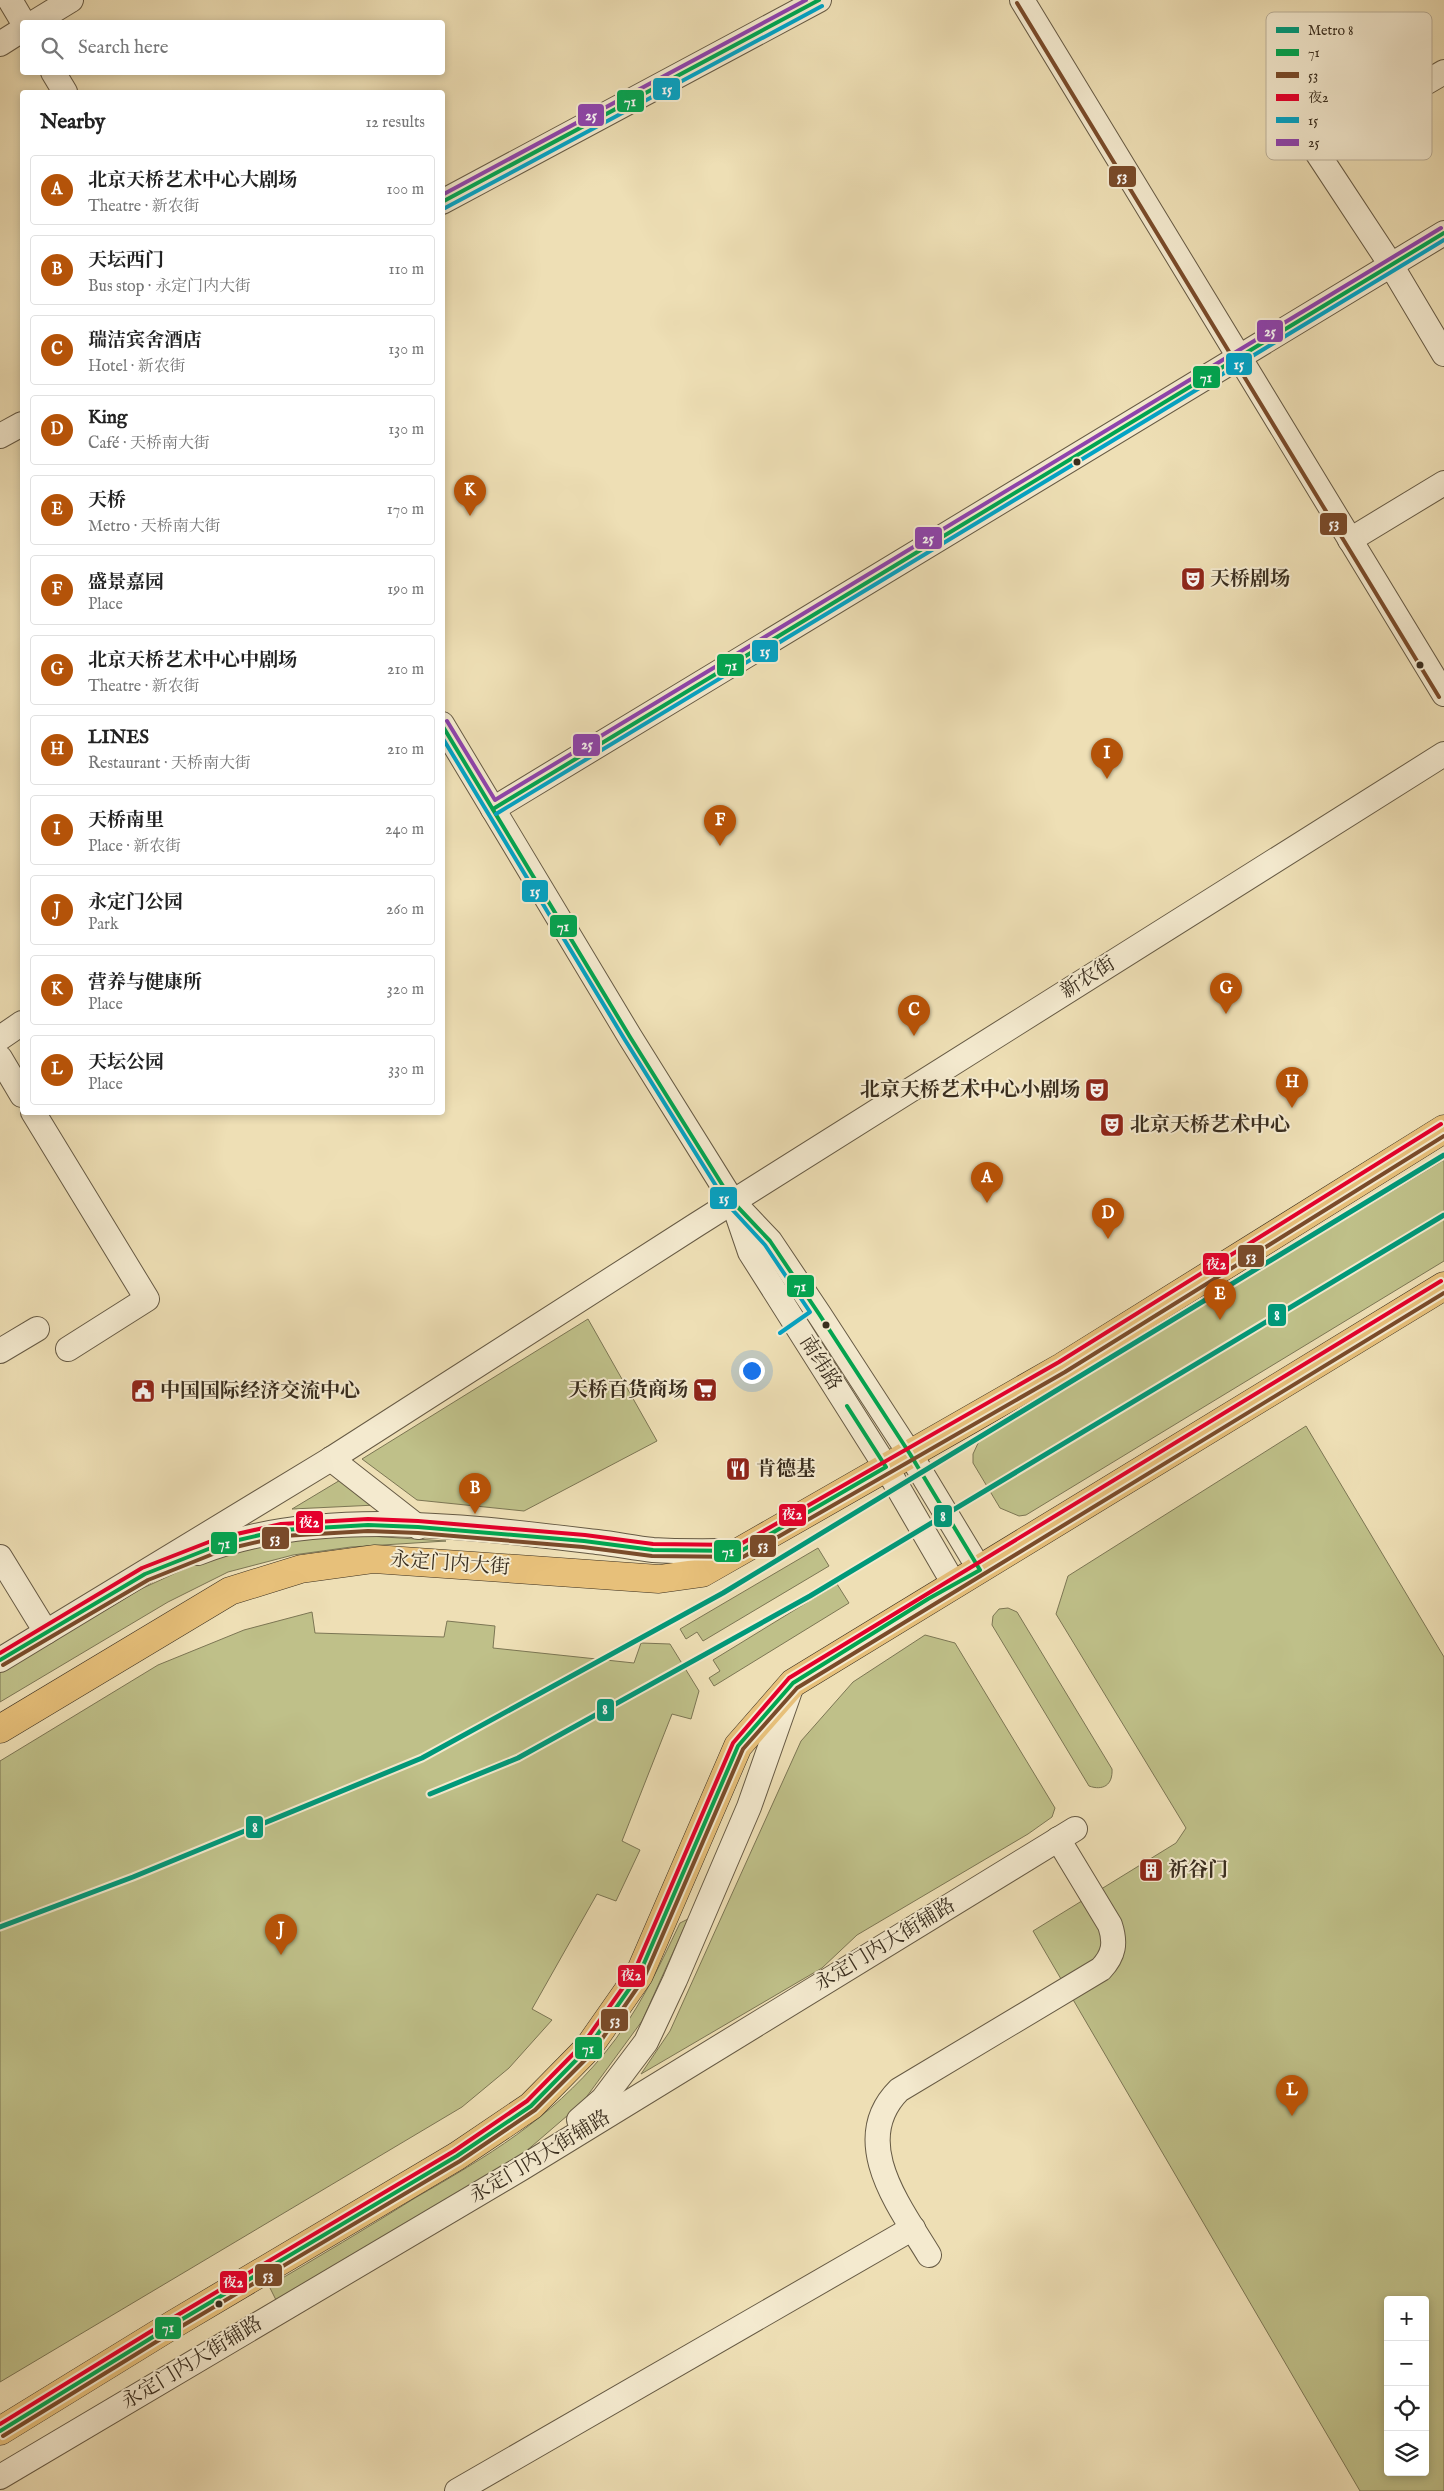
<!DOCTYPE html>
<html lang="en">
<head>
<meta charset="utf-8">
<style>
	:root { --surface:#fff; --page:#f2f2f2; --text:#222; --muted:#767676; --line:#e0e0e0; --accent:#b45309 }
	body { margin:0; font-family:"IM FELL English","Noto Serif SC",serif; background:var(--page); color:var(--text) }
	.controls { position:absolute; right:15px; bottom:15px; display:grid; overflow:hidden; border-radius:5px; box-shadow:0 2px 8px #0003 }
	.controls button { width:45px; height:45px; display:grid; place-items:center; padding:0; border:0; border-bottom:1px solid var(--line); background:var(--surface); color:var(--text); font:25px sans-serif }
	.you { position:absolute; left:751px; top:1370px; width:18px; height:18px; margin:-12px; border:4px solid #fff; border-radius:50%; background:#1a73e8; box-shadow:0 0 0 8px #1a73e833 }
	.badge { display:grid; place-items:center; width:32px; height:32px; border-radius:50%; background:var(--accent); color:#fff; font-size:16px; font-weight:700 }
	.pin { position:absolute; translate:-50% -41px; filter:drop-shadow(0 1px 2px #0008) }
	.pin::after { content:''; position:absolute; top:26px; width:18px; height:15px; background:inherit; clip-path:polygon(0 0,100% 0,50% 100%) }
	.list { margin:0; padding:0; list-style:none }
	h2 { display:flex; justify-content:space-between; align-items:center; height:65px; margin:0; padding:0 20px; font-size:21px }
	h2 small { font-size:16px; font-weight:400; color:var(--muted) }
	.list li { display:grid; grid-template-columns:32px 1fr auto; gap:15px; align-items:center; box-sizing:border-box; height:70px; margin:0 10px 10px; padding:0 10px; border:1px solid var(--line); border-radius:5px }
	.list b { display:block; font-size:19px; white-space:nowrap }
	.list p { margin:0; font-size:16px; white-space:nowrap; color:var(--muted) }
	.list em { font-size:16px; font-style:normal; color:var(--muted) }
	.icon { flex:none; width:28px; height:28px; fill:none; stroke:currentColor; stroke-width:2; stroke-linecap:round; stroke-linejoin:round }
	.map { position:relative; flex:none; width:1444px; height:2491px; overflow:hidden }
	.search { position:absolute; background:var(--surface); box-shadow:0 2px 8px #0003; left:20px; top:20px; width:425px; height:55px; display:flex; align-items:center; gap:12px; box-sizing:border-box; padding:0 18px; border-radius:5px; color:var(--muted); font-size:19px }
	.panel { position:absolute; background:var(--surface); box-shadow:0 2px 8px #0003; left:20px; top:90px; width:425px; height:1025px; border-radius:5px }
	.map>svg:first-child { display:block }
</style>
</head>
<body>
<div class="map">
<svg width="1444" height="2491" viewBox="0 0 1444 2491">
	<rect width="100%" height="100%" fill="#eedfb5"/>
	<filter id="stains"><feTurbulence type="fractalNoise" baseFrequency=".004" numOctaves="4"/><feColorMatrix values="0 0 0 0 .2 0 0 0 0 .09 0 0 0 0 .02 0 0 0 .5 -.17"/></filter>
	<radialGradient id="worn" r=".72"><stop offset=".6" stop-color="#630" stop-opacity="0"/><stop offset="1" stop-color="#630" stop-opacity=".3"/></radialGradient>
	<g fill="#bfc089" stroke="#7c7654" fill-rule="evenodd">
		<polygon points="1444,1160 1444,1261 1026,1515 1019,1516 1000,1508 973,1463 973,1454 980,1439"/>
		<polygon points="588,1319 657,1441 524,1511 417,1500 362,1459"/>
		<path d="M 1306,1426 L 1444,1657 L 1444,2491 L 1360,2491 L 1033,1931 L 1176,1843 L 1186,1828 L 1056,1614 L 1068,1576 ZM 1388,2300 L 1425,2300 L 1425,2472 L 1388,2472 Z"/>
		<polygon points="342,1479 376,1505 292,1509"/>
		<polygon points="338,1534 446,1541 351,1547 293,1555 228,1572 168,1602 0,1702 0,1672 141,1589 195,1564 253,1546"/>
		<polygon points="818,1548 829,1566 703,1641 697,1632 686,1639 680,1629"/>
		<polygon points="837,1584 849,1603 714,1686 709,1678 720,1671 713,1660"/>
		<path d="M 1008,1608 L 1017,1612 L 1112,1769 C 1113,1785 1103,1791 1089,1786 L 992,1625 L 993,1616 L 999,1609 Z"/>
		<polygon points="312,1612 315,1633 444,1637 447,1621 495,1626 493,1648 634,1663 641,1643 670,1644 699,1691 691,1719 672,1714 622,1841 640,1850 616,1901 597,1894 532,2009 552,2020 509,2068 462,2107 0,2382 0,1761 158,1665 244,1630"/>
		<polygon points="925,1635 955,1643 1055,1808 1052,1817 1028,1834 857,1935 822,1968 641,2074 670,2031 801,1741 853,1682"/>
		<path d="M 688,1919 L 642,2021 L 582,2103 L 510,2165 L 277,2302 L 269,2286 C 318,2257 367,2228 415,2198 C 488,2156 549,2120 604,2054 C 637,2014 658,1969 680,1923 Z"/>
	</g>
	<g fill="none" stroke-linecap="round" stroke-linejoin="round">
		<defs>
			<g id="minor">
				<polyline points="10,0 23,22"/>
				<polyline points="1022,0 1444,694"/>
				<polyline points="35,22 71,0"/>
				<polyline points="0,44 22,30"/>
				<polyline points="53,72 65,92"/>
				<polyline points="1444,72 1314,148 1391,265 1444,354"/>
				<polyline points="442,202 819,0"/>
				<polyline points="0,436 22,424"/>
				<polyline points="1350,540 1444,483"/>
				<polyline points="442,724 630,1037 733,1202 770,1241 819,1314 910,1454 980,1570"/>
				<polyline points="493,809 1444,233"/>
				<polyline points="0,1038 22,1023"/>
				<polyline points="0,1058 22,1095"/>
				<polyline points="33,1112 147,1299 68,1349"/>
				<polyline points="735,1208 750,1252 886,1467 954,1584"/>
				<polyline points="0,1351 37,1329"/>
				<polyline points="331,1459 418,1527"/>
				<path d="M 198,1553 C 317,1506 472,1527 597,1542 C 616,1544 634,1548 653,1550 C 682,1552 712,1551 741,1551"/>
				<polyline points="0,1557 46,1632"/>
				<polyline points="0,1660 331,1459 696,1225 1444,754"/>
				<polyline points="579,2120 603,2099 646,2042 675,1980 749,1807 792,1685"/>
				<path d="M 929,2255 C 900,2207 848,2141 899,2090 L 1101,1969 C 1114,1955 1116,1943 1110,1925 L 1058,1839"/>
				<polyline points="0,2477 522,2168 1075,1829"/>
				<polyline points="457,2491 913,2228"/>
			</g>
			<g id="major">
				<polyline points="0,1729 230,1591 301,1569 374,1559 659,1579 702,1573 1062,1367 1444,1129"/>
				<polyline points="0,2431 174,2324 457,2156 531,2106 588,2048 639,1975 738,1746 793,1683 1444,1286"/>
			</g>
		</defs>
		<use href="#minor" stroke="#665a44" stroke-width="26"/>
		<use href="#major" stroke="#392d1e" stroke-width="29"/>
		<use href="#minor" stroke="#f4eacf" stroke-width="24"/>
		<use href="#major" stroke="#e7c07a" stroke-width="28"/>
		<defs>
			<g id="bus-1">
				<polyline points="442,202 819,0"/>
				<polyline points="493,809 1444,233"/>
				<polyline points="0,1660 145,1574 221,1544 282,1530 368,1525 418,1527 584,1541 653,1550 741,1551 886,1467 847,1406"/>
				<polyline points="0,2431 174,2324 457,2156 531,2106 588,2048 639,1975 738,1746 793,1683 928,1599 980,1570 910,1454 819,1314 770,1241 733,1202 630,1037 442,725"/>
			</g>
			<g id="bus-2">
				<polyline points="1017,3 1439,697"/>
				<polyline points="3,1665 148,1580 223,1550 283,1536 368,1531 418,1533 583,1547 652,1556 743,1557 1065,1372 1444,1136"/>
				<polyline points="3,2436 177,2329 460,2161 535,2110 593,2052 644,1978 743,1749 797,1688 1444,1293"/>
			</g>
			<g id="bus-3">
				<polyline points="0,1653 142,1568 219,1538 281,1524 368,1519 418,1521 585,1535 653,1544 739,1545 1059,1362 1441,1124"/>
				<polyline points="0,2424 171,2319 454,2151 527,2101 583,2044 634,1972 733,1743 789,1678 1441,1281"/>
			</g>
			<g id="bus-4">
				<polyline points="445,208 822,6"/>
				<polyline points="442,737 625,1040 728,1205 765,1245 810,1312 780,1333"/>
				<polyline points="496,814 1444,240"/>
			</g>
			<g id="bus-5">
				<polyline points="442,195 806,0"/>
				<polyline points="447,721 495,800 1441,228"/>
			</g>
		</defs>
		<use href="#bus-1" stroke="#f4eacf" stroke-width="8"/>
		<use href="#bus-2" stroke="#f4eacf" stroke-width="8"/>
		<use href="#bus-3" stroke="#f4eacf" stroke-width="8"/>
		<use href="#bus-4" stroke="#f4eacf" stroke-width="8"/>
		<use href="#bus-5" stroke="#f4eacf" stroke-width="8"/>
		<use href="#bus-1" stroke="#00a651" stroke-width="4"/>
		<use href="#bus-2" stroke="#7a4b2a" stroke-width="4"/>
		<use href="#bus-3" stroke="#e4002b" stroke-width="4"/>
		<use href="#bus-4" stroke="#03a3c5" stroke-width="4"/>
		<use href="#bus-5" stroke="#8e44ad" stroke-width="4"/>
		<defs>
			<g id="metro-1">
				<polyline points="430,1794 518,1758 810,1596 1444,1215"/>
				<polyline points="0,1927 133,1877 422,1758 723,1593 1444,1155"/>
			</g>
		</defs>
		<use href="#metro-1" stroke="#f4eacf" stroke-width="9"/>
		<use href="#metro-1" stroke="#00997a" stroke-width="5"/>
	</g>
	<defs>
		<symbol id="theatre-square" viewBox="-11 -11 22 22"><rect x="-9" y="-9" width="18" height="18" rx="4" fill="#8f2418" stroke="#f4eacf"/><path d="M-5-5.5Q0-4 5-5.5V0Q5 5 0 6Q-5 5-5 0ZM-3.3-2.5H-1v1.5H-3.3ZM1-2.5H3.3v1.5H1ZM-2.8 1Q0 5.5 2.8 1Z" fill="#fff"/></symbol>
		<symbol id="supermarket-square" viewBox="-11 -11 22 22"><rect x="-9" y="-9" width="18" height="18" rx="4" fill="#8f2418" stroke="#f4eacf"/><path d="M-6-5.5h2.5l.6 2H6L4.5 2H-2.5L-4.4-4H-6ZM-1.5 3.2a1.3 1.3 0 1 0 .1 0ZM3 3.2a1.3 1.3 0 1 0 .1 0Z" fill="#fff"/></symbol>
		<symbol id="civic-square" viewBox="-11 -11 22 22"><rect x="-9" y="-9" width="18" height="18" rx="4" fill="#8f2418" stroke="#f4eacf"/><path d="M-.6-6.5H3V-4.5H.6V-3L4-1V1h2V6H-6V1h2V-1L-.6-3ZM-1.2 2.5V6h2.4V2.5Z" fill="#fff"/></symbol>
		<symbol id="restaurant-square" viewBox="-11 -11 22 22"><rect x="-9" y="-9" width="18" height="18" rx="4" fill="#8f2418" stroke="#f4eacf"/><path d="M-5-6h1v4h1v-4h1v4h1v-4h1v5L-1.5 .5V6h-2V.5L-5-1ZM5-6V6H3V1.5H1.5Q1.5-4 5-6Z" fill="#fff"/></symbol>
		<symbol id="building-square" viewBox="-11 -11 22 22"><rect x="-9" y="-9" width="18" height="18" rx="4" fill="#8f2418" stroke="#f4eacf"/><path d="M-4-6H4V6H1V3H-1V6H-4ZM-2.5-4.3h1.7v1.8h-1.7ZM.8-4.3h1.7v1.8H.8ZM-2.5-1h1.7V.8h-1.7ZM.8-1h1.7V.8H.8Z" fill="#fff"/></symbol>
	</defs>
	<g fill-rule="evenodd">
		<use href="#theatre-square" x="1179" y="565" width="28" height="28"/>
		<use href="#theatre-square" x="1083" y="1076" width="28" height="28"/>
		<use href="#theatre-square" x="1098" y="1111" width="28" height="28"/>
		<use href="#supermarket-square" x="691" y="1376" width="28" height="28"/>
		<use href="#civic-square" x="129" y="1377" width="28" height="28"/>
		<use href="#restaurant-square" x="724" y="1455" width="28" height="28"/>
		<use href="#building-square" x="1137" y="1856" width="28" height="28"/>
	</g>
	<g fill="#392d1e" stroke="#f4eacf" stroke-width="2">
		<circle cx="1077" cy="462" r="4.5"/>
		<circle cx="1420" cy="665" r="4.5"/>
		<circle cx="826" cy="1325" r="4.5"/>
		<circle cx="219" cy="2304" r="4.5"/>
	</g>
	<g text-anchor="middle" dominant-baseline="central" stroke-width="4" stroke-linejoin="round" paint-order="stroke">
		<g font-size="20" font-weight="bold" fill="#392d1e" stroke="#f4eacf" text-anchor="start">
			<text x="1210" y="579">天桥剧场</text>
			<text x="1080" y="1090" text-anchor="end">北京天桥艺术中心小剧场</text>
			<text x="1130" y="1125">北京天桥艺术中心</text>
			<text x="688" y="1390" text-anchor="end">天桥百货商场</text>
			<text x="160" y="1391">中国国际经济交流中心</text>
			<text x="756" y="1469">肯德基</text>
			<text x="1168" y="1870">祈谷门</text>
		</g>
		<g font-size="20" fill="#392d1e" stroke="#f4eacf">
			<text transform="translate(1088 978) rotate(-32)">新农街</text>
			<text transform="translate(820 1363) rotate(58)">南纬路</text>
			<text transform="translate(450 1564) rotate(4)">永定门内大街</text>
			<text transform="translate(885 1945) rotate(-31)">永定门内大街辅路</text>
			<text transform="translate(540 2157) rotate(-31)">永定门内大街辅路</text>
			<text transform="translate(192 2363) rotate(-31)">永定门内大街辅路</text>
		</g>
	</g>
	<rect x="1266" y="12" width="166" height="148" rx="8" fill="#f4eacf" stroke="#bcb19a" stroke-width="1"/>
	<rect x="1276" y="27" width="23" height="6" fill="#00997a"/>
	<rect x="1276" y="49" width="23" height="7" fill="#00a651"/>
	<rect x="1276" y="72" width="23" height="6" fill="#7a4b2a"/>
	<rect x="1276" y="94" width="23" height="7" fill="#e4002b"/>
	<rect x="1276" y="117" width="23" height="6" fill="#03a3c5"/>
	<rect x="1276" y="139" width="23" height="7" fill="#8e44ad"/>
	<g font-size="14" fill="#392d1e">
		<text x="1308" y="35">Metro 8</text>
		<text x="1308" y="57">71</text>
		<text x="1308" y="80">53</text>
		<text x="1308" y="102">夜2</text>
		<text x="1308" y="125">15</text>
		<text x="1308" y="147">25</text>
	</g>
	<g stroke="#f4eacf" stroke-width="2">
		<rect x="652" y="77" width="29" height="24" rx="5" fill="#03a3c5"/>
		<rect x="616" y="89" width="29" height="24" rx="5" fill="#00a651"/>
		<rect x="577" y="103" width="28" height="24" rx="5" fill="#8e44ad"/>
		<rect x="1108" y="165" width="29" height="23" rx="5" fill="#7a4b2a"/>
		<rect x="1256" y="319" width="28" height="24" rx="5" fill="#8e44ad"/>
		<rect x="1225" y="352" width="28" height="24" rx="5" fill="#03a3c5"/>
		<rect x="1192" y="365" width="29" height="24" rx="5" fill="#00a651"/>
		<rect x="1319" y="512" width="29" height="24" rx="5" fill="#7a4b2a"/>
		<rect x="914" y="526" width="29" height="24" rx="5" fill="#8e44ad"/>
		<rect x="751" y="639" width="28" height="24" rx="5" fill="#03a3c5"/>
		<rect x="716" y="653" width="29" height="24" rx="5" fill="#00a651"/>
		<rect x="572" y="733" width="29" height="24" rx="5" fill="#8e44ad"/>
		<rect x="521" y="879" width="28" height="24" rx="5" fill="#03a3c5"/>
		<rect x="549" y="914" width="29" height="24" rx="5" fill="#00a651"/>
		<rect x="709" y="1186" width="29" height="24" rx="5" fill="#03a3c5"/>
		<rect x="1237" y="1244" width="28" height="24" rx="5" fill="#7a4b2a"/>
		<rect x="1202" y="1252" width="28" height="24" rx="5" fill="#e4002b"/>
		<rect x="786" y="1274" width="29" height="24" rx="5" fill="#00a651"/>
		<rect x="1267" y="1303" width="20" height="24" rx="5" fill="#00997a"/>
		<rect x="778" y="1503" width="29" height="24" rx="5" fill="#e4002b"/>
		<rect x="933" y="1504" width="20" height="24" rx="5" fill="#00997a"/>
		<rect x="295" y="1510" width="29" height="24" rx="5" fill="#e4002b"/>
		<rect x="261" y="1526" width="29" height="24" rx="5" fill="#7a4b2a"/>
		<rect x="210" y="1531" width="28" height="24" rx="5" fill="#00a651"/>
		<rect x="749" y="1534" width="28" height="24" rx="5" fill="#7a4b2a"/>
		<rect x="713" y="1539" width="29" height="24" rx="5" fill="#00a651"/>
		<rect x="596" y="1698" width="19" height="24" rx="5" fill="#00997a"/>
		<rect x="245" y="1815" width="19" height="24" rx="5" fill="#00997a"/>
		<rect x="617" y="1964" width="29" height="24" rx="5" fill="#e4002b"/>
		<rect x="600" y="2008" width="29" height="24" rx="5" fill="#7a4b2a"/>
		<rect x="574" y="2036" width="29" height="24" rx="5" fill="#00a651"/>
		<rect x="254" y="2263" width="29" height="24" rx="5" fill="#7a4b2a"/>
		<rect x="219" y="2270" width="29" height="24" rx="5" fill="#e4002b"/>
		<rect x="154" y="2316" width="28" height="24" rx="5" fill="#00a651"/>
	</g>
	<g font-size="14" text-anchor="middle" font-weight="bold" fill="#fff">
		<text x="667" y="94">15</text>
		<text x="630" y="106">71</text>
		<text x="591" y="120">25</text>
		<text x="1122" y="181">53</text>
		<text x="1270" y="336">25</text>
		<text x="1239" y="369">15</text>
		<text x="1206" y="382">71</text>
		<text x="1334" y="528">53</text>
		<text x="928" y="543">25</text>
		<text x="765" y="656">15</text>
		<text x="731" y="670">71</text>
		<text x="587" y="749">25</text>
		<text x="535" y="896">15</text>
		<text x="563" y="931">71</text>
		<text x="724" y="1203">15</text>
		<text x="1251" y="1261">53</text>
		<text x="1216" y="1269">夜2</text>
		<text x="800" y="1291">71</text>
		<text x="1277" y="1320">8</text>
		<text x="792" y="1519">夜2</text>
		<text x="943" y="1521">8</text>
		<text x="309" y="1527">夜2</text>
		<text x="275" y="1543">53</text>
		<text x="224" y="1548">71</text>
		<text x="763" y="1550">53</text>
		<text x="728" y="1556">71</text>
		<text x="605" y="1714">8</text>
		<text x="255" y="1832">8</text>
		<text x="631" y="1980">夜2</text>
		<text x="615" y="2025">53</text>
		<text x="588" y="2053">71</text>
		<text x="268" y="2280">53</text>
		<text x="233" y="2287">夜2</text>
		<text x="168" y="2332">71</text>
	</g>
	<rect width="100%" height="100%" filter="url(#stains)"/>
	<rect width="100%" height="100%" fill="url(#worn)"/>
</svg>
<div class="controls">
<button>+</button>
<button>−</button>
<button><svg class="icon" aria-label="locate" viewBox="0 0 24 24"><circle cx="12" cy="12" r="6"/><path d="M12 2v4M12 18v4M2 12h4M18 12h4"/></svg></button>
<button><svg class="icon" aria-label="layers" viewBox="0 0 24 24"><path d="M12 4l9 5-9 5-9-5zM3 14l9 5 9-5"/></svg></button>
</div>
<div class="you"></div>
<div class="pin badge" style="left:987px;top:1203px">A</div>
<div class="pin badge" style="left:475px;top:1514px">B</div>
<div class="pin badge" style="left:914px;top:1036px">C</div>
<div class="pin badge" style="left:1108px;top:1239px">D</div>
<div class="pin badge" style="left:1220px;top:1320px">E</div>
<div class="pin badge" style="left:720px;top:846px">F</div>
<div class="pin badge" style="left:1226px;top:1014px">G</div>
<div class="pin badge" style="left:1292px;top:1108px">H</div>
<div class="pin badge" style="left:1107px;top:779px">I</div>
<div class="pin badge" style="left:281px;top:1955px">J</div>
<div class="pin badge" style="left:470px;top:516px">K</div>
<div class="pin badge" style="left:1292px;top:2116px">L</div>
<div class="search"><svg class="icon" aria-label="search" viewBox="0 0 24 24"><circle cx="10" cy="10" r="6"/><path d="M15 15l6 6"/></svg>Search here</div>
<section class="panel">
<h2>Nearby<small>12 results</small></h2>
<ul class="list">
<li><span class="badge">A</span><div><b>北京天桥艺术中心大剧场</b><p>Theatre · 新农街</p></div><em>100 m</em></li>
<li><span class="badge">B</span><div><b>天坛西门</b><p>Bus stop · 永定门内大街</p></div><em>110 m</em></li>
<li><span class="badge">C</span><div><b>瑞洁宾舍酒店</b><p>Hotel · 新农街</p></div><em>130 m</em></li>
<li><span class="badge">D</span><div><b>King</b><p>Café · 天桥南大街</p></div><em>130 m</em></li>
<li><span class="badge">E</span><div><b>天桥</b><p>Metro · 天桥南大街</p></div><em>170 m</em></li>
<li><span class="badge">F</span><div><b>盛景嘉园</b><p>Place</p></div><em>190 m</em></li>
<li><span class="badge">G</span><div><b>北京天桥艺术中心中剧场</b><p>Theatre · 新农街</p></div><em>210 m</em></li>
<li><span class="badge">H</span><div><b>LINES</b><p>Restaurant · 天桥南大街</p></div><em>210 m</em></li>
<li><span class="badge">I</span><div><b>天桥南里</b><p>Place · 新农街</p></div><em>240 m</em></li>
<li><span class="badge">J</span><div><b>永定门公园</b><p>Park</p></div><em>260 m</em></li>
<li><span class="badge">K</span><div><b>营养与健康所</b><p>Place</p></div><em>320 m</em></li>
<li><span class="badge">L</span><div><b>天坛公园</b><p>Place</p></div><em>330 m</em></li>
</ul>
</section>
</div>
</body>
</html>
